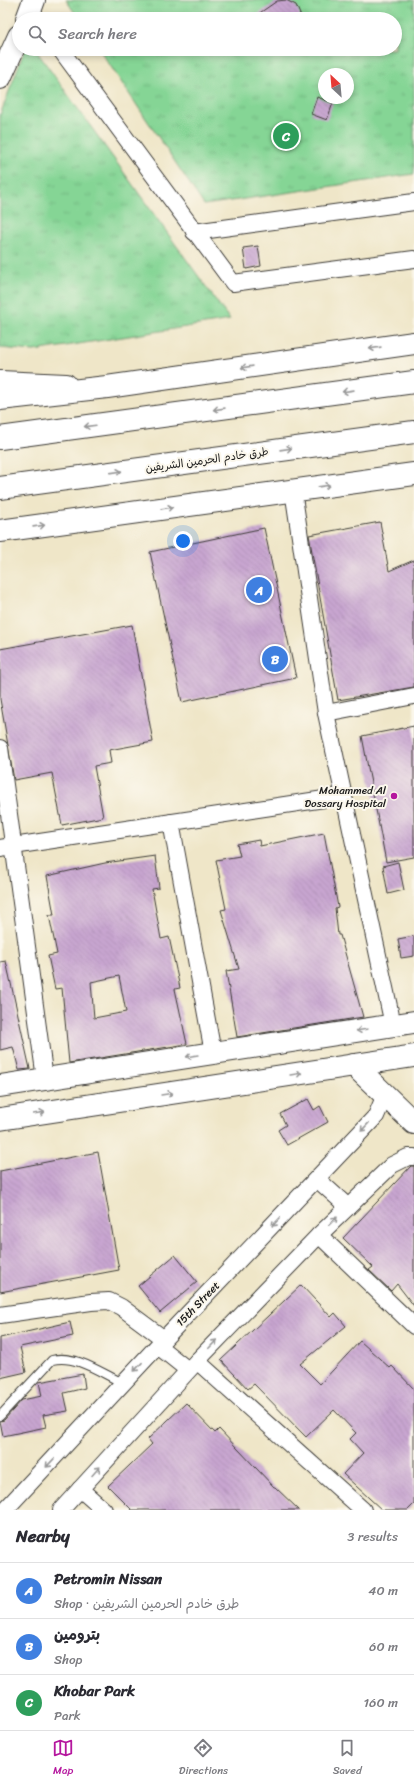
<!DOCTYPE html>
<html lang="en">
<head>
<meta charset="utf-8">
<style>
	:root { --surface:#fff; --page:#f2f2f3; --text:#2b2b33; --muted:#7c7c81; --line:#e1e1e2; --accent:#b5179e }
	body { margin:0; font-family:Sriracha,"Playpen Sans Arabic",sans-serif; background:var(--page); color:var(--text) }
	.compass { position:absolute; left:318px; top:68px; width:36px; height:36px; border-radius:50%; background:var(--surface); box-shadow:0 2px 6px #0003; rotate:334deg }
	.you { position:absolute; left:183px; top:541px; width:14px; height:14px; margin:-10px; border:3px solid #fff; border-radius:50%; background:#1a73e8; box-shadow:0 0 0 6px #1a73e833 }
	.badge { display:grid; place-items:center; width:26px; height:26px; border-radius:50%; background:var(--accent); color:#fff; font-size:13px; font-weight:700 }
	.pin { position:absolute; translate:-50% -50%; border:2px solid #fff; box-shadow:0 1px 4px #0006 }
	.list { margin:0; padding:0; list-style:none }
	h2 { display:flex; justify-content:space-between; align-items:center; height:52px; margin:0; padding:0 16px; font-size:17px }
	h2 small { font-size:13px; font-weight:400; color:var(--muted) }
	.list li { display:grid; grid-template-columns:26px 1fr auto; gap:12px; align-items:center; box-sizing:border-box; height:56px; padding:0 16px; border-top:1px solid var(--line) }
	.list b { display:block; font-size:15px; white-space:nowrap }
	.list p { margin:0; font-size:13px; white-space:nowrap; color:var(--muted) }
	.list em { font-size:13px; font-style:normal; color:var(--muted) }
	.icon { flex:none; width:22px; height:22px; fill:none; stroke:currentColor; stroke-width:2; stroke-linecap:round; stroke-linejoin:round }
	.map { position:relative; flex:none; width:414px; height:1510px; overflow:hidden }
	.search { position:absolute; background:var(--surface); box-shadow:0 2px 6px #0003; left:12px; right:12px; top:12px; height:44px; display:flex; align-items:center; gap:10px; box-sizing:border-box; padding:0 14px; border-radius:22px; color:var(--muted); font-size:15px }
	.sheet { height:220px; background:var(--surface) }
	nav { display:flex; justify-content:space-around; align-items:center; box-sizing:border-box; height:56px; border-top:1px solid var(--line); background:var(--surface); font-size:11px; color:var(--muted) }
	nav a { display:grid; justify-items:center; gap:2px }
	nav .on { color:var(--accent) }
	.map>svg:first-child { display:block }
</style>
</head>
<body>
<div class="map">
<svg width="414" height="1510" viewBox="0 0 414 1510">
	<defs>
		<pattern id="grass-tufts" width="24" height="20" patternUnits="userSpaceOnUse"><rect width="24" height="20" fill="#85d595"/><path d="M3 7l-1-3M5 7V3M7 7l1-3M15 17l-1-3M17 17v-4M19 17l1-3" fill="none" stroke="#72b680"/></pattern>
		<pattern id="building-back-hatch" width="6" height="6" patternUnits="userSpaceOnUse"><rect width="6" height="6" fill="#c8a5d0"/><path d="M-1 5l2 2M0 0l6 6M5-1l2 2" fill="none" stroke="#ab8db2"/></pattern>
	</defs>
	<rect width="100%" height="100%" fill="#fbf7ec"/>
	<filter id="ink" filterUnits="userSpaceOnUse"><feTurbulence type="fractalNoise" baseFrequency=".025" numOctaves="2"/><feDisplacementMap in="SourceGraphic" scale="8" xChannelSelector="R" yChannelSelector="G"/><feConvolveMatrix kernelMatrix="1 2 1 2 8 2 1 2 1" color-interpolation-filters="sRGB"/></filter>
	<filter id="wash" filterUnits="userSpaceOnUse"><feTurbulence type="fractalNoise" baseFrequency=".012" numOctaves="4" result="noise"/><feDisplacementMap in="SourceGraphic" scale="16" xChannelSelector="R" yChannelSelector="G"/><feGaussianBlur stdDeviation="0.9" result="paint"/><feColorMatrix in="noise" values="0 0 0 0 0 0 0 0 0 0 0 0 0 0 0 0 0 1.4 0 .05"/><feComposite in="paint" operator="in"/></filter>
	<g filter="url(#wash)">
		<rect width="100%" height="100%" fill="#efe6c8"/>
		<g fill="url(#grass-tufts)" stroke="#507858" fill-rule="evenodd">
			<path d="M 66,0 L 414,0 L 414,174 L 204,205 L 99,49 L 395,49 L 395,19 L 79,19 ZM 324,74 L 348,74 L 348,98 L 324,98 Z"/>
			<polygon points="25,49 35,49 230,320 34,351 0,348 0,115"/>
		</g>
		<g id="blocks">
			<g fill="url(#building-back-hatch)" fill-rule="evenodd">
				<polygon points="286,0 296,5 302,19 251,19 277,1"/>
				<polygon points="317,97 333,103 327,120 311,114"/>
				<polygon points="258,246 261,266 246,269 243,248"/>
				<polygon points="380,522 389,571 414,560 414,687 338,700 309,535"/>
				<polygon points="264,528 296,678 182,702 150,552"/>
				<polygon points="132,625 153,742 109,750 111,763 94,766 103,817 62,825 52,773 14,780 0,699 0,649"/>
				<polygon points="414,726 414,857 386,862 362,736"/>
				<polygon points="324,833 338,907 335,908 338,935 340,935 363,1017 237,1037 226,971 239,969 221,910 226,909 216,860 240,856 237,844 259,840 260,846"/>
				<path d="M 155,856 L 159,888 L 152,889 L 161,939 L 169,937 L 180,988 L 175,989 L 187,1044 L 69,1063 L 62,988 L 55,989 L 48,956 L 57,954 L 49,915 L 54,915 L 47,876 L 105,863 ZM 119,976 L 126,1012 L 94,1018 L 91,982 Z"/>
				<polygon points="398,862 404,890 388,894 383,866"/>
				<polygon points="414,936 414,956 401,958 398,939"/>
				<polygon points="6,961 30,1069 19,1070 13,1047 0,1050 0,962"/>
				<polygon points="308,1099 314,1110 320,1106 328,1122 287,1145 278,1130 286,1125 280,1114"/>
				<polygon points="98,1152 119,1270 0,1292 0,1171"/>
				<polygon points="411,1166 414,1166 414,1306 397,1284 391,1291 369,1270 373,1267 343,1238"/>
				<polygon points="175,1255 197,1282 160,1313 138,1286"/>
				<polygon points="301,1285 331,1317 335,1313 346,1326 300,1364 320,1384 360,1341 390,1368 392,1366 414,1389 414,1504 408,1510 382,1510 343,1474 363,1453 350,1439 356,1433 334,1410 306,1437 254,1384 248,1389 221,1360"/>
				<polygon points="70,1322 73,1336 20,1347 26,1372 0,1378 0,1338"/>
				<polygon points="83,1374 85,1388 64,1393 68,1411 43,1415 46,1427 3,1436 0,1421 4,1420 22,1400 42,1396 39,1382"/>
				<polygon points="186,1403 215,1433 219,1429 274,1487 275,1487 299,1510 132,1510 108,1486 152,1444 148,1439"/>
			</g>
		</g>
	</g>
	<g filter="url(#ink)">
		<use href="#blocks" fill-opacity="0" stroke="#3c3a36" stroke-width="1"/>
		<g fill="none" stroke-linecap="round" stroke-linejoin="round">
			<defs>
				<path id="lane" d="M 0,1416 L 52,1360 C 76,1354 101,1373 123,1383"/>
				<g id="street">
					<polyline points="60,49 233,283 414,259"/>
					<polyline points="194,232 414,202"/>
					<polyline points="293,490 326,713 393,1025"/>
					<polyline points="326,713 414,696"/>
					<polyline points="0,748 45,1079"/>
					<polyline points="171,822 213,1053"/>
					<polyline points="0,848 344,796"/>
					<polyline points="317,1179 348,1207"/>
					<polyline points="319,1235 414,1326"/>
					<polyline points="0,1315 91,1302 109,1301 121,1307 164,1339"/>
					<polyline points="158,1346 188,1370"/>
					<polyline points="197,1361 363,1510"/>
					<polyline points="80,1489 104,1510"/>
					<polyline points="5,1510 164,1339 376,1116 385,1095"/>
					<polyline points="61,1510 197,1361 319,1235 392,1165 408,1157 414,1157"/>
				</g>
				<g id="secondary">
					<polyline points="27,19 34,0"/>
					<polyline points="0,78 19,36"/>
					<polyline points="0,382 66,385"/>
					<polyline points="354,1065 414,1123"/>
					<polyline points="0,1086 414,1022"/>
					<polyline points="0,1119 414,1056"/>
				</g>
				<g id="primary">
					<polyline points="0,399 107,387 414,343"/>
					<polyline points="0,531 414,474"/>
				</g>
				<g id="highway">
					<polyline points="0,438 414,382"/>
					<polyline points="0,488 414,432"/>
				</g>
			</defs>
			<use href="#lane" stroke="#3c3a36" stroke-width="10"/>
			<use href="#street" stroke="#3c3a36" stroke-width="18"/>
			<use href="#secondary" stroke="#3c3a36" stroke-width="24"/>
			<use href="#primary" stroke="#3c3a36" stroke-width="24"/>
			<use href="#highway" stroke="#3c3a36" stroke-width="24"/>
			<use href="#lane" stroke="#fff" stroke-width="8"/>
			<use href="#street" stroke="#fff" stroke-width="16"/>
			<use href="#secondary" stroke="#fff" stroke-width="22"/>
			<use href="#primary" stroke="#fff" stroke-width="22"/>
			<use href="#highway" stroke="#fff" stroke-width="22"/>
		</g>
		<defs><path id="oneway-shaft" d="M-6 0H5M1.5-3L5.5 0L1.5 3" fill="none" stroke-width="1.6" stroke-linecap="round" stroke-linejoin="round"/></defs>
		<g stroke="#999">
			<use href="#oneway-shaft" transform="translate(375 348) rotate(172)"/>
			<use href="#oneway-shaft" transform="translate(247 367) rotate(172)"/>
			<use href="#oneway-shaft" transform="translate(348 391) rotate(172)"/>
			<use href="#oneway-shaft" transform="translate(219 409) rotate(172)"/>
			<use href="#oneway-shaft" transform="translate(90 426) rotate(173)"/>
			<use href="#oneway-shaft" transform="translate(286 449) rotate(-8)"/>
			<use href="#oneway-shaft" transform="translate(116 472) rotate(-8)"/>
			<use href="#oneway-shaft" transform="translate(324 486) rotate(-8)"/>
			<use href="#oneway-shaft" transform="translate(167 508) rotate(-8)"/>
			<use href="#oneway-shaft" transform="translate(39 526) rotate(-8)"/>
			<use href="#oneway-shaft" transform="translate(362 1030) rotate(171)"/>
			<use href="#oneway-shaft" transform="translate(192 1056) rotate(171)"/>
			<use href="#oneway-shaft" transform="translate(296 1074) rotate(-9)"/>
			<use href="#oneway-shaft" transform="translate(167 1094) rotate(-9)"/>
			<use href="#oneway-shaft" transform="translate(39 1113) rotate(-9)"/>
			<use href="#oneway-shaft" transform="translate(365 1127) rotate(133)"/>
			<use href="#oneway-shaft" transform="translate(333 1221) rotate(-44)"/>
			<use href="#oneway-shaft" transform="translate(276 1222) rotate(134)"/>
			<use href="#oneway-shaft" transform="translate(213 1344) rotate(-46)"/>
			<use href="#oneway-shaft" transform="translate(138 1367) rotate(133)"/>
			<use href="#oneway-shaft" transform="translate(50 1463) rotate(133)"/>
			<use href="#oneway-shaft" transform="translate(96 1471) rotate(-48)"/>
		</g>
	</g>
	<circle fill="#b5179e" stroke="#fbf7ec" stroke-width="1.5" cx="394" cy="796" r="4"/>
	<g text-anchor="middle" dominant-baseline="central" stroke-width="4" stroke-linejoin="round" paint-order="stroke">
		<g font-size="11" fill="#1c1c1c" stroke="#fbf7ec">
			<text transform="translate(207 460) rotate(-8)">طرق خادم الحرمين الشريفين</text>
			<text transform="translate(198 1304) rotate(-46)">15th Street</text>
		</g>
		<g font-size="11" fill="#1c1c1c" stroke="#fbf7ec" text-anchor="end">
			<text x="386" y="790">Mohammed Al<tspan x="386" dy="13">Dossary Hospital</tspan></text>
		</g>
	</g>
</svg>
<svg class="compass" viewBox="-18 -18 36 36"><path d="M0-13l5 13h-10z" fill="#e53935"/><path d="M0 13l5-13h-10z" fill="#7c7c81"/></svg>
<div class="you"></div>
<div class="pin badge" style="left:259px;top:590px;background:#3f7fe0">A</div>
<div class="pin badge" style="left:275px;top:659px;background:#3f7fe0">B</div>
<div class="pin badge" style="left:286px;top:136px;background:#2e9e5b">C</div>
<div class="search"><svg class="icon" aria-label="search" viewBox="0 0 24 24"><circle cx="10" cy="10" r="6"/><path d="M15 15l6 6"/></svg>Search here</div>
</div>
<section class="sheet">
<h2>Nearby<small>3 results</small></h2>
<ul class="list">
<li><span class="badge" style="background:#3f7fe0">A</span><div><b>Petromin Nissan</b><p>Shop · طرق خادم الحرمين الشريفين</p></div><em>40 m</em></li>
<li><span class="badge" style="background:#3f7fe0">B</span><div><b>بترومين</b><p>Shop</p></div><em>60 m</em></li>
<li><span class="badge" style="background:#2e9e5b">C</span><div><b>Khobar Park</b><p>Park</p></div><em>160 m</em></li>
</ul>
</section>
<nav>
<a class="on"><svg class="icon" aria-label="map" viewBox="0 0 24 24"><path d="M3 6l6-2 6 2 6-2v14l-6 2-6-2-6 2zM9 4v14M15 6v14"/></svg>Map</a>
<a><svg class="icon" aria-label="directions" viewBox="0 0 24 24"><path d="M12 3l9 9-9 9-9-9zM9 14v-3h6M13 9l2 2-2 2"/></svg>Directions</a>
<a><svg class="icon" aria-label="saved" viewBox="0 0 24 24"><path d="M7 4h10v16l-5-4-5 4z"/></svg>Saved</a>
</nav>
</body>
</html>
